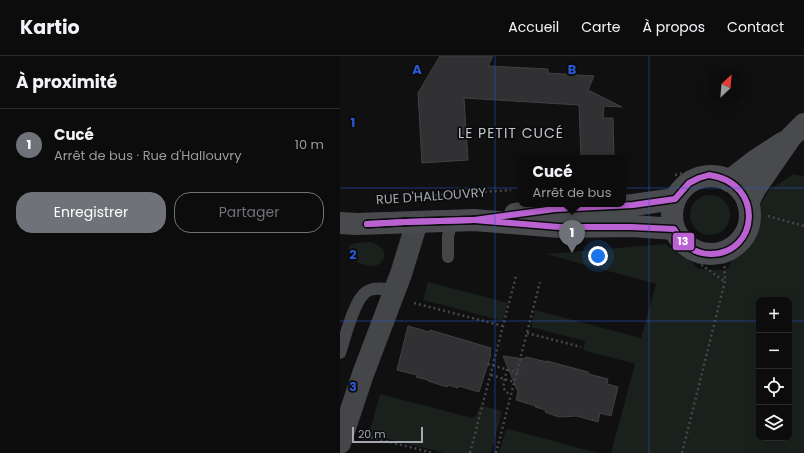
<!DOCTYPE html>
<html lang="fr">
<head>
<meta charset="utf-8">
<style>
	:root { --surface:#0c0c0d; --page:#151516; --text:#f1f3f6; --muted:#9a9b9d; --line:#2c2c2e; --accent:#6f7278 }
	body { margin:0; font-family:Poppins,sans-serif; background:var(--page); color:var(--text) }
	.controls { position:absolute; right:12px; bottom:12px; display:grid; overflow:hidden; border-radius:8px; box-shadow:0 4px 16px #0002 }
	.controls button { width:36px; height:36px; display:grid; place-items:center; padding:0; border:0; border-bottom:1px solid var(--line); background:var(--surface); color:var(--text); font:20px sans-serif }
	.compass { position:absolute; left:368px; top:12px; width:36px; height:36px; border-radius:50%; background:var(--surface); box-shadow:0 4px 16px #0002; rotate:26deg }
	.scale { position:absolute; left:12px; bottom:10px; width:71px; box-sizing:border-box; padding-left:4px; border:2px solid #a2a7b0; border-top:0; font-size:11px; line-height:14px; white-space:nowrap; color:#a2a7b0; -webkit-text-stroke:3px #0b0b0c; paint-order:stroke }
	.you { position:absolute; left:258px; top:200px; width:14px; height:14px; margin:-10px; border:3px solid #fff; border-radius:50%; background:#1a73e8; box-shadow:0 0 0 6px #1a73e833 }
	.badge { display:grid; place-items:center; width:26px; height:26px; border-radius:50%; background:var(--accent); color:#fff; font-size:13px; font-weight:700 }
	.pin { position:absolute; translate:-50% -33px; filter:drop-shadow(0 1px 2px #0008) }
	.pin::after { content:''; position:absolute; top:21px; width:14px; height:12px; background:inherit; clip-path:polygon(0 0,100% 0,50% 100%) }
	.popup { position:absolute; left:178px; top:99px; width:108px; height:52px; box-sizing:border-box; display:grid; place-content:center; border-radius:8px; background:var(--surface); filter:drop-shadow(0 1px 3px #0005); font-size:13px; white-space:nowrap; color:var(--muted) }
	.popup b { font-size:15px; color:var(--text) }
	.popup::after { content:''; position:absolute; left:50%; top:100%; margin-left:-8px; border:8px solid transparent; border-top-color:var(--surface) }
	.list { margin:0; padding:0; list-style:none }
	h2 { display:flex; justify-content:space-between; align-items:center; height:52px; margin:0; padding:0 16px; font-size:17px }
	h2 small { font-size:13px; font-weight:400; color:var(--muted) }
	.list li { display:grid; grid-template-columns:26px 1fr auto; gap:12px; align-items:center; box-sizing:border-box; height:72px; padding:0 16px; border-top:1px solid var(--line) }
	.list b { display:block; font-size:15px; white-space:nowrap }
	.list p { margin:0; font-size:13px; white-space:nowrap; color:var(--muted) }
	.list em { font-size:13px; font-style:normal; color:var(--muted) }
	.actions { display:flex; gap:8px; padding:12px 16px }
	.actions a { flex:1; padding:9px 0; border:1px solid var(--accent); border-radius:16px; text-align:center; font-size:14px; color:var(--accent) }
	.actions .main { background:var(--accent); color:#fff }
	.icon { flex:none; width:22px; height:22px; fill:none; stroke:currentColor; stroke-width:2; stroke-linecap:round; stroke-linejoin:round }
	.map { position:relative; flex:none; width:464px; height:397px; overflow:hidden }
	header { display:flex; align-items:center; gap:24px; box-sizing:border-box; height:56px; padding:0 20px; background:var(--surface); border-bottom:1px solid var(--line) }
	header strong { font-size:19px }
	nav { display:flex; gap:22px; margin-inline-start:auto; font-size:14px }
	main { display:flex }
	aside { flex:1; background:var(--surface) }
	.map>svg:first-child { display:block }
</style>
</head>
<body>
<header>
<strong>Kartio</strong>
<nav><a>Accueil</a><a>Carte</a><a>À propos</a><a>Contact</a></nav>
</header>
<main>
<aside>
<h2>À proximité<small></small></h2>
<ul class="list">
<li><span class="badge">1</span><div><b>Cucé</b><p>Arrêt de bus · Rue d'Hallouvry</p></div><em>10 m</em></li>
</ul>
<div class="actions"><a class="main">Enregistrer</a><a>Partager</a></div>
</aside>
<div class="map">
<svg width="464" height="397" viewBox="0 0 464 397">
	<rect width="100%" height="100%" fill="#101011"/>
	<g fill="#1a201b" fill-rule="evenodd">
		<path d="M 454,118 L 464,121 L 464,397 L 271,397 L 295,308 L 243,294 L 245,285 L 191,271 L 195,254 L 301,282 L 316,228 L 206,198 L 325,188 L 352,206 L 359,213 L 386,214 L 412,172 L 414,159 L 429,134 ZM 419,244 L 449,244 L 449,382 L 419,382 Z"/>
		<circle cx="370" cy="159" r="20"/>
		<path d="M 30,186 L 36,188 L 43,193 C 52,222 0,209 10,189 L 16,187 Z"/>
		<polygon points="88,226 168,247 163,265 83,244"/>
		<polygon points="40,338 132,362 136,360 140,349 162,355 151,397 105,397 29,378"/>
		<polygon points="166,373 168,373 258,397 159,397"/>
	</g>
	<g fill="#313133" stroke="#404143">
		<polygon points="100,0 153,0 148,10 208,13 208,17 254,20 248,34 282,51 264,50 263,62 273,62 274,102 241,102 239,49 124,42 128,104 82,107 78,37"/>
		<polygon points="68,270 89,276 90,274 151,292 150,298 151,298 139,336 119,330 118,332 108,329 107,331 88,325 88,324 76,321 77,319 57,314"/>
		<polygon points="163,300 185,303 186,301 207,306 207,305 248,316 249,318 268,323 267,328 278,331 271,360 260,357 258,366 237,360 219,361 205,356 206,354 195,351 196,350 176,344 178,336"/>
	</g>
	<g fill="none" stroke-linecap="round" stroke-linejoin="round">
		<g stroke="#46474a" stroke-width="2.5" stroke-dasharray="2 3" stroke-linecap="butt">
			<polyline points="335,119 343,117 358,123"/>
			<polyline points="70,141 171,134"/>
			<polyline points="428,160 464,170"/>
			<polyline points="341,194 384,225"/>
			<polyline points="74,247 163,270"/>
			<polyline points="187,277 241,291"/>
			<polyline points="167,313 163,331 166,336 171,339"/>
			<polyline points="151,319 174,326"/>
			<polyline points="26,380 93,397"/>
			<polyline points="130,397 176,220"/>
			<polyline points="156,397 200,226"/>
			<polyline points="342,397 385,225 384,196"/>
		</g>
		<g stroke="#444649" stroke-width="12">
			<polyline points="101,165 110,173 108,180 108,201"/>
			<path d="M 0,297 C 5,282 14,244 26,236 C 34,230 46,233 54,235"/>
		</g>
		<polyline stroke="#444649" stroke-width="22" points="0,387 23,318 61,218 77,166"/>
		<g stroke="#484a4d" stroke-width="22">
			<circle cx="371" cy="159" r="39"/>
			<polyline points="389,125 416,104 444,86"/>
			<polyline points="408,147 415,133 451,81 464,68"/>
			<polyline points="175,158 215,153 293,149 335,143"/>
			<polyline points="0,167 17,168 134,164 220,171 293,170 334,173"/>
		</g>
		<polyline stroke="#46474a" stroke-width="2.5" stroke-dasharray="2 3" stroke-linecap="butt" points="148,308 182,318"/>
		<defs>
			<g id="bus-1">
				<path d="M 369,119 C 426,127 418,199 370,198 C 353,198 342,187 334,173 L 291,171 L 219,171 L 134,164 L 215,153 L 293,149 L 335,143 L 349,127 L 359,122 Z"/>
				<polyline points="65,166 134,164"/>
				<polyline points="65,166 134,164"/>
				<polyline points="27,168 65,166"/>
				<polyline points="27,168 65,166"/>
			</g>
		</defs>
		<use href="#bus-1" stroke="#0b0b0c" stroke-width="9"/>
		<use href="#bus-1" stroke="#ba62d1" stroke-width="6"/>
	</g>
	<path fill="none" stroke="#2a57d4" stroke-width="1" stroke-opacity="0.55" d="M 155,0 L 155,397M 309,0 L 309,397M 0,132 L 464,132M 0,265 L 419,265M 449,265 L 464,265"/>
	<g text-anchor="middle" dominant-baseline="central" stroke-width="3.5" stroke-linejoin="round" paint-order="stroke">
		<g font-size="13" fill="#a2a7b0" stroke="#0b0b0c">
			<text transform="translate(91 140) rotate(-4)">RUE D'HALLOUVRY</text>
		</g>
		<g font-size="14" letter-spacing="1" fill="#c3c6cd" stroke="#0b0b0c">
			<text x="171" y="77">LE PETIT CUCÉ</text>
		</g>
	</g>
	<g font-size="13" text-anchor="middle" font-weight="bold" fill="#2a57d4" stroke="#0b0b0c" stroke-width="3.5" stroke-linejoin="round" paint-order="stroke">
		<text x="77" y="18">A</text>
		<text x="232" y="18">B</text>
		<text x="13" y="71">1</text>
		<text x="13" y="203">2</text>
		<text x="13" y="335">3</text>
	</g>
	<rect stroke="#0b0b0c" stroke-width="1.5" x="332" y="176" width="23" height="19" rx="4" fill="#ba62d1"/>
	<g font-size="11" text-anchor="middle" font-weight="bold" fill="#fff">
		<text x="343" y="189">13</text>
	</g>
</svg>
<div class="controls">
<button>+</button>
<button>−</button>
<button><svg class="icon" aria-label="locate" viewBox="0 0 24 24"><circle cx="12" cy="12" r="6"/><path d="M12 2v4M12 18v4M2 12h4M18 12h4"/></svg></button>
<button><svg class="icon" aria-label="layers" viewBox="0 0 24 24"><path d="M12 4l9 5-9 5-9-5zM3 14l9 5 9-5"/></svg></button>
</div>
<svg class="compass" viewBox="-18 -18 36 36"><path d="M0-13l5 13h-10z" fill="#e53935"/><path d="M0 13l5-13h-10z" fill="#9a9b9d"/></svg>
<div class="scale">20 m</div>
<div class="you"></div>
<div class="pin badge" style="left:232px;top:197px">1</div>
<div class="popup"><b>Cucé</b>Arrêt de bus</div>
</div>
</main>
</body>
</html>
